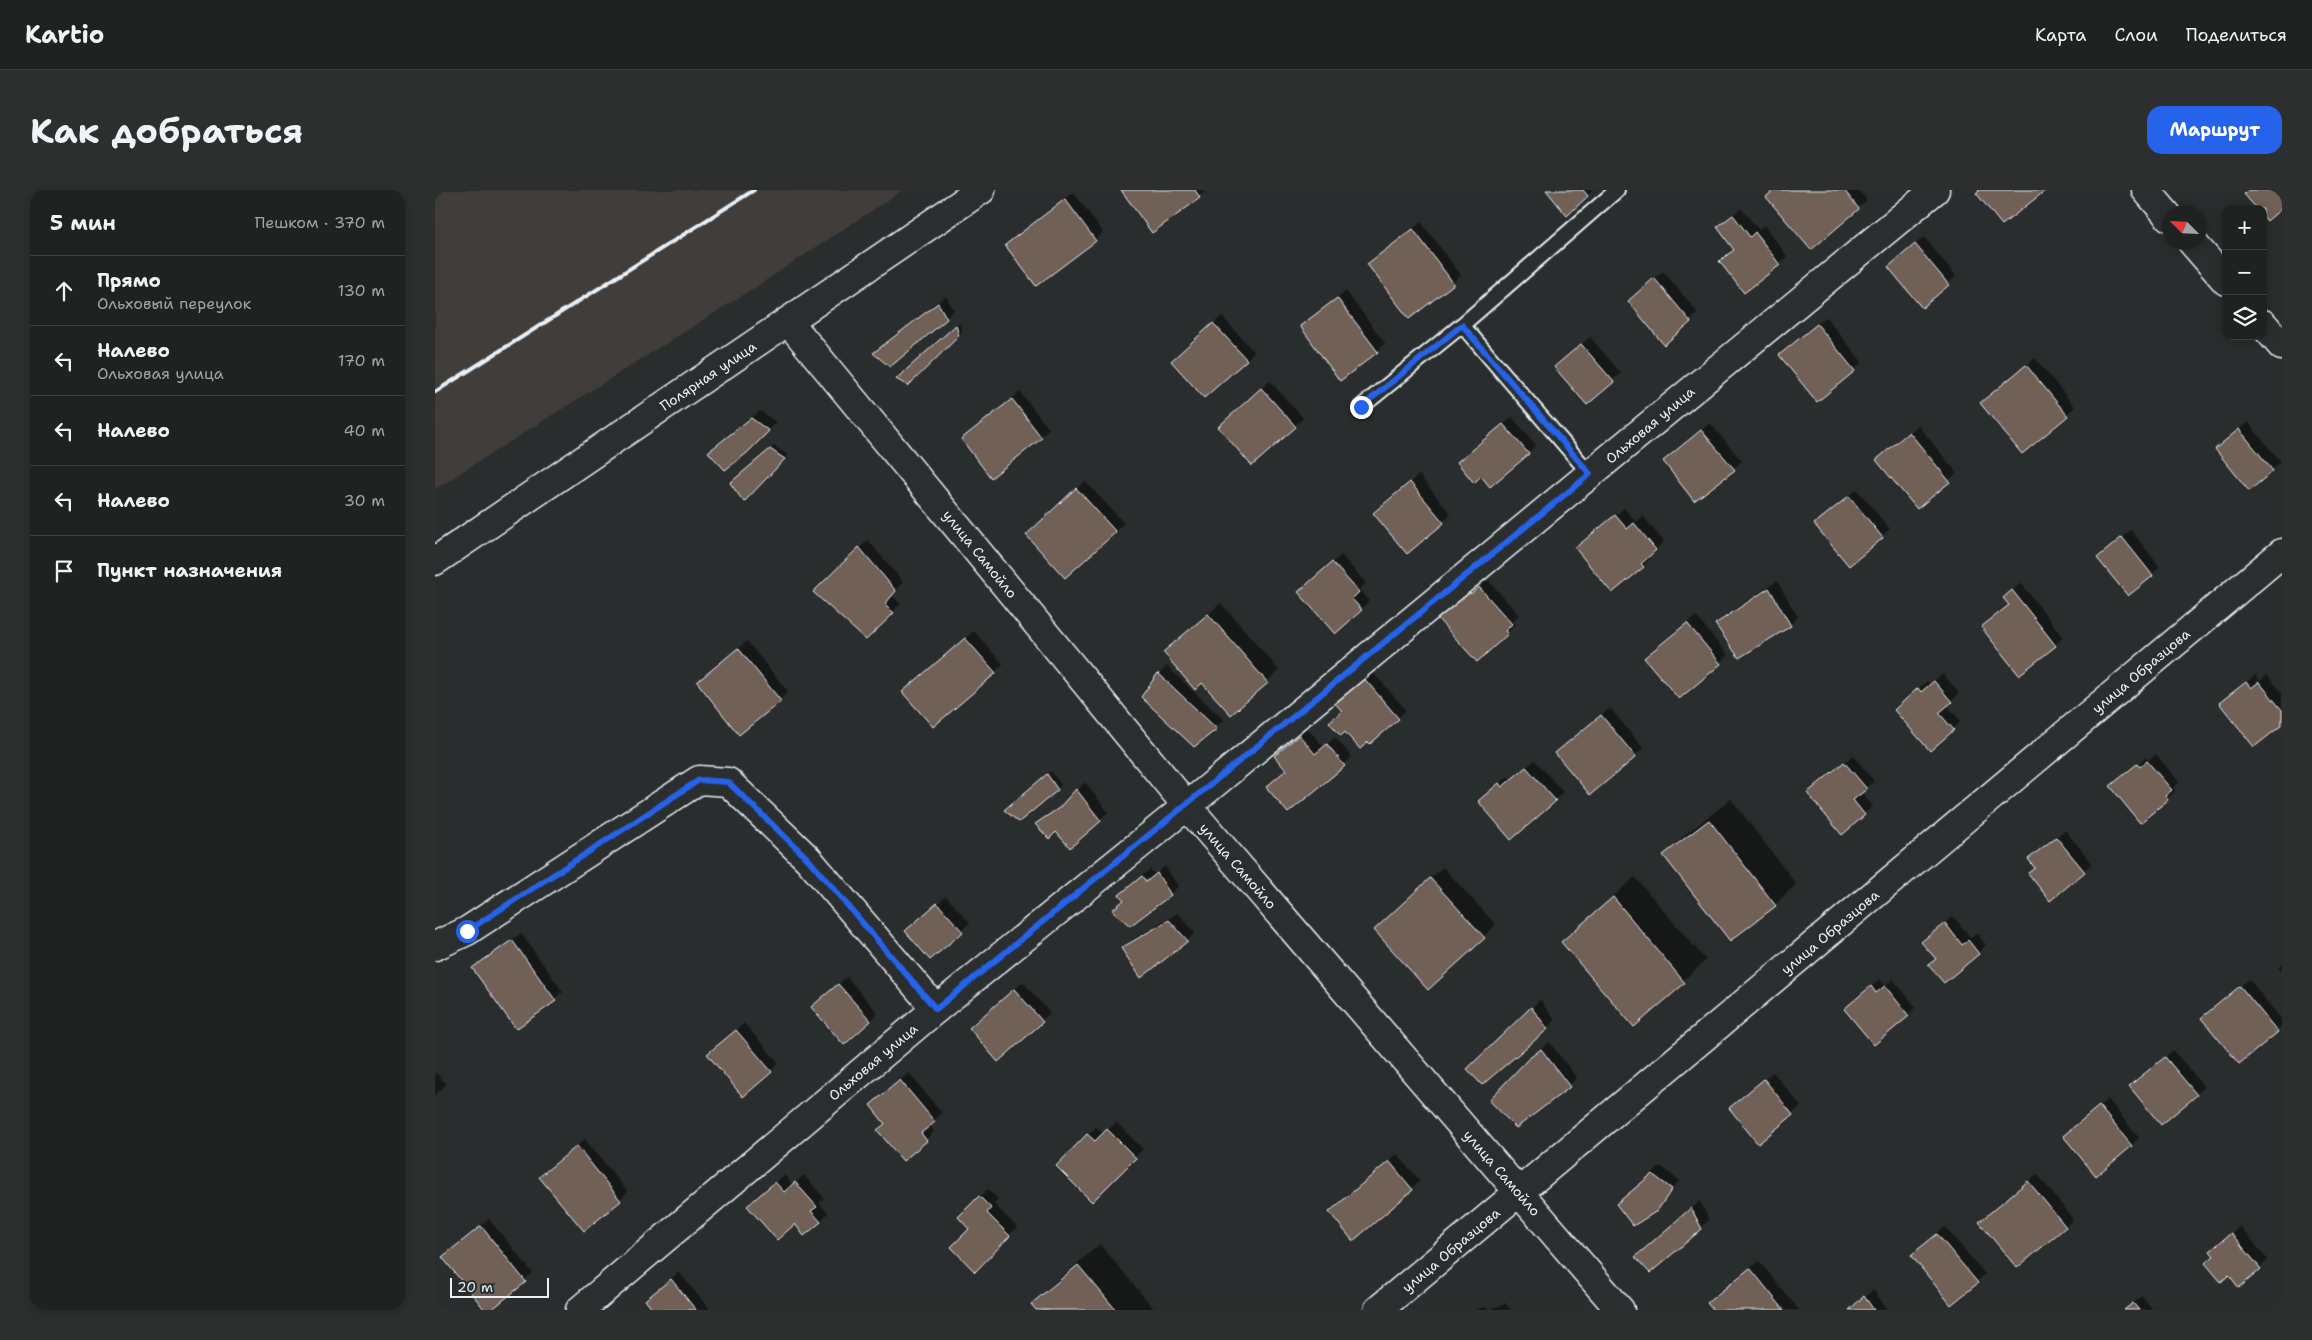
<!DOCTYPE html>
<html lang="ru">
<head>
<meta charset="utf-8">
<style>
	:root { --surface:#202222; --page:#2d2f2f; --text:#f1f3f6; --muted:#a2a4a5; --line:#3d3f40; --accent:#2563eb }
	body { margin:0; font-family:"Shantell Sans",sans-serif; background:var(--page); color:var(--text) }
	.controls { position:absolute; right:15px; top:15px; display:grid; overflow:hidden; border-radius:10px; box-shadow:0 2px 12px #0003 }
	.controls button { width:45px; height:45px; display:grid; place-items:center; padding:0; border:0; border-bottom:1px solid var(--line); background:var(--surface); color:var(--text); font:25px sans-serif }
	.compass { position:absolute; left:1727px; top:15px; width:45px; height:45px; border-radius:50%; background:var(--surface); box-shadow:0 2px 12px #0003; rotate:294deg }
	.scale { position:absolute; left:15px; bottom:12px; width:99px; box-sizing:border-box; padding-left:5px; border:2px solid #e8f1f8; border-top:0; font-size:14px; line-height:18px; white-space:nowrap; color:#e8f1f8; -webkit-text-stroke:4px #2a2d2e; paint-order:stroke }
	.stop { position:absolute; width:15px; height:15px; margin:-11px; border:4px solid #2563eb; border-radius:50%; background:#fff }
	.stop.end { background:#2563eb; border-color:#fff; box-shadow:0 1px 5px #0008 }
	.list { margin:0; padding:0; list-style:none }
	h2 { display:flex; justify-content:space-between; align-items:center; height:65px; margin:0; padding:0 20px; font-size:21px }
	h2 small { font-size:16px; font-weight:400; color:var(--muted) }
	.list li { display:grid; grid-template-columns:32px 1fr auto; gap:15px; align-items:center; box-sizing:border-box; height:70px; padding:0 20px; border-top:1px solid var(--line) }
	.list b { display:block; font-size:19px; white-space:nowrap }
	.list p { margin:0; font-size:16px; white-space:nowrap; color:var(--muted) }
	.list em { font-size:16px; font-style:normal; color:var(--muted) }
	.icon { flex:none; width:28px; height:28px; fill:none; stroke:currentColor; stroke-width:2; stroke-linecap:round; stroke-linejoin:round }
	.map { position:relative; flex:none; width:1847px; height:1120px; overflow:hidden; border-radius:15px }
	header { display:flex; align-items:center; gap:30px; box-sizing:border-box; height:70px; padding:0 25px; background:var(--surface); border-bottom:1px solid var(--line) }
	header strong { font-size:24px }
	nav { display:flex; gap:28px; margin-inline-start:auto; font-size:18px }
	.intro { display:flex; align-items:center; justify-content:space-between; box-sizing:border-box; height:120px; padding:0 30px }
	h1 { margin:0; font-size:35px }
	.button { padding:12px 22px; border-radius:15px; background:var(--accent); color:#fff; font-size:18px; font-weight:700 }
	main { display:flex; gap:30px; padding:0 30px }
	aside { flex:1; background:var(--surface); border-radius:15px; box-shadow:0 2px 12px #0003 }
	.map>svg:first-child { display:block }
</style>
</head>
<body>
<header>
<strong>Kartio</strong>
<nav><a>Карта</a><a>Слои</a><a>Поделиться</a></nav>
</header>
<div class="intro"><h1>Как добраться</h1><a class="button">Маршрут</a></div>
<main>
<aside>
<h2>5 мин<small>Пешком · 370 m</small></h2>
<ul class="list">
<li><svg class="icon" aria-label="ahead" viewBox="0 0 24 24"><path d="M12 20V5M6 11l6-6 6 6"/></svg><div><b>Прямо</b><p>Ольховый переулок</p></div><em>130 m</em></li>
<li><svg class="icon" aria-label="left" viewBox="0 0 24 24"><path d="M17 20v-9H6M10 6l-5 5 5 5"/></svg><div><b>Налево</b><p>Ольховая улица</p></div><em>170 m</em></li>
<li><svg class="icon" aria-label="left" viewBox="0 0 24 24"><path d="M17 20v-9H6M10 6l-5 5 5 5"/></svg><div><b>Налево</b></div><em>40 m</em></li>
<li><svg class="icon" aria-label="left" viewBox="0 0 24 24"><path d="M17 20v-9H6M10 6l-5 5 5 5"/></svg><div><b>Налево</b></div><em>30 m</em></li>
<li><svg class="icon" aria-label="arrive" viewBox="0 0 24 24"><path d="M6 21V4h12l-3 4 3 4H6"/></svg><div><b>Пункт назначения</b></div></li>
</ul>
</aside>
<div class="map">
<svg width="1847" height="1120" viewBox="0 0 1847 1120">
	<rect width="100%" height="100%" fill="#2a2d2e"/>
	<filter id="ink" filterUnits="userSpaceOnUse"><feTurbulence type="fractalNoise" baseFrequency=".02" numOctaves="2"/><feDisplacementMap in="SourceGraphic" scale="10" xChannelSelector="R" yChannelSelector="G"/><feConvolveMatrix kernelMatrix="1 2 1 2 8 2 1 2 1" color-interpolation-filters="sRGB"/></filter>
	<g filter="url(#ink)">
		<polygon fill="#3f3d3a" points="0,0 468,0 324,95 0,299"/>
		<g fill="#0007">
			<polygon points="688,0 772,0 717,41"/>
			<polygon points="1112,0 1158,0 1132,24"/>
			<polygon points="1340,0 1423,0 1432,10 1376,58"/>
			<polygon points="638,2 668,42 660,50 572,55"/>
			<polygon points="1306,18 1324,40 1329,35 1352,66 1344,74 1286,71 1300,59 1284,37"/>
			<polygon points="986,32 1026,85 974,127 934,74"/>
			<polygon points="1489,47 1521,86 1513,94 1463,69"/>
			<polygon points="1228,81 1263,123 1255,131 1194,111"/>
			<polygon points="911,101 950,153 942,161 866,136"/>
			<polygon points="511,106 519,120 511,128 439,163"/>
			<polygon points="787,126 819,162 811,170 746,163"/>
			<polygon points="1391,127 1427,172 1419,180 1354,157"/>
			<polygon points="525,133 527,142 473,194 463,189"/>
			<polygon points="1155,147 1186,183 1152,213 1129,169"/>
			<polygon points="1600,168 1640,217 1587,262 1555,206"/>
			<polygon points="835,191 868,228 860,236 792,229"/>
			<polygon points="585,202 614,239 556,286 535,242"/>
			<polygon points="325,221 341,232 311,262 283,254"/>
			<polygon points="1077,227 1101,255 1093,263 1032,264"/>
			<polygon points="1813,232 1846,272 1814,300 1790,251"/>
			<polygon points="1275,233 1307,271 1259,310 1230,271"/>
			<polygon points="1483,235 1522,283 1482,318 1443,270"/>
			<polygon points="339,256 353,265 313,307 301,289"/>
			<polygon points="984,285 1016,324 1008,332 947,315"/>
			<polygon points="650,291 689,333 630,387 600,337"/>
			<polygon points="1422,299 1455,339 1414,374 1389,326"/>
			<polygon points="1189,318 1201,332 1208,326 1229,352 1214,365 1216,368 1208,376 1150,350"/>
			<polygon points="1696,340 1725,377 1693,405 1672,360"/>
			<polygon points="433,350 468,392 457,405 466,414 430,448 380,402"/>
			<polygon points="906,365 931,393 924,400 934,411 926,419 873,394"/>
			<polygon points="1053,390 1084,425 1077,432 1080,435 1072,443 1004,429 1041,394 1044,397"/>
			<polygon points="1342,391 1363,427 1355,435 1281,434 1289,426"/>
			<polygon points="1586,393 1628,447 1620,455 1570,408"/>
			<polygon points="786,413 844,480 832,492 767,492 730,462"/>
			<polygon points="1261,426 1293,465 1244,508 1219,460"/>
			<polygon points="539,441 568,474 560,482 477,494"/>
			<polygon points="312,451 353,502 345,510 263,492"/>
			<polygon points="732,476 789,530 759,555 724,484"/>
			<polygon points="935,479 971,520 963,528 908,521 900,511"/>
			<polygon points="1508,484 1524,503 1512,515 1526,531 1518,539 1469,512 1492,491 1495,494"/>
			<polygon points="1820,485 1825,491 1832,485 1847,503 1847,533 1786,513"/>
			<polygon points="1175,518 1208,558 1200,566 1130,555"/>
			<polygon points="872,538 889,557 900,547 917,567 909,575 832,597 852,579 849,559"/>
			<polygon points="1721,564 1744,592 1738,598 1740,601 1732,609 1684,588 1711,567 1713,571"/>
			<polygon points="1418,565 1439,591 1426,602 1438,616 1407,643 1382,595"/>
			<polygon points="1100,570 1128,602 1120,610 1053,604 1073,586 1076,590"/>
			<polygon points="616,581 626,595 622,599 575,617"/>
			<polygon points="650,592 673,622 665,630 622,640 602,634 632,612"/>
			<polygon points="1296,609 1361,694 1340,715 1230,665 1251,644"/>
			<polygon points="1630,640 1657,673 1649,681 1601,677 1594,669"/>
			<polygon points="730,676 743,696 735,705 690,710 686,705 715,679 720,685"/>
			<polygon points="1008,677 1061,735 993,798 952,728"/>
			<polygon points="1200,687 1271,770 1199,835 1128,752"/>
			<polygon points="511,706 535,733 495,768 480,733"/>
			<polygon points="743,723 760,743 752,751 688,758 696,750"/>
			<polygon points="1518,726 1536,748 1541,743 1551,755 1543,763 1502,769 1488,752"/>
			<polygon points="86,743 128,802 81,838 39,779"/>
			<polygon points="1847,774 1847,782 1843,778"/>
			<polygon points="412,787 443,823 435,831 386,809"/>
			<polygon points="1445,789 1450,796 1458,789 1481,817 1473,825 1419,811"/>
			<polygon points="1814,789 1847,830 1847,836 1842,841 1776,820"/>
			<polygon points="588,792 615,823 563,870 543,830"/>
			<polygon points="1105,810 1120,830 1112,838 1034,879"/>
			<polygon points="309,833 344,873 309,905 281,857"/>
			<polygon points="1114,852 1142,888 1134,896 1093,871"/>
			<polygon points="1738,860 1769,897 1761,905 1696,896"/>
			<polygon points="0,882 12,894 0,905"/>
			<polygon points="1338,882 1366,916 1324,952 1304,910"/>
			<polygon points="474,883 507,923 494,935 499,942 468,970 444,940 451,933 444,907"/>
			<polygon points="1673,909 1704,948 1696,956 1638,938"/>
			<polygon points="681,932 708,959 657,1010 623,976 661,937 669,944"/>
			<polygon points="150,949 193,1002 149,1040 106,987"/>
			<polygon points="962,964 985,991 918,1049 895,1022"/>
			<polygon points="1226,976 1244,991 1221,1020 1182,1014"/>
			<polygon points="1602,984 1638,1029 1630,1037 1546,1032"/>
			<polygon points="349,985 358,995 369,985 389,1008 384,1013 393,1023 385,1031 360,1033 322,1008"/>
			<polygon points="553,999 563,1009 559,1014 582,1037 540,1080 536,1039 525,1027"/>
			<polygon points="1265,1011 1274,1030 1266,1038 1201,1067"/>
			<polygon points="54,1029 98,1083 54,1120 51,1120 17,1060"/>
			<polygon points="1805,1036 1833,1070 1825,1078 1780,1065 1777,1061"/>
			<polygon points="1510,1037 1550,1084 1542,1092 1477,1065"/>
			<polygon points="665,1054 720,1120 602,1120 597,1114 619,1093"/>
			<polygon points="1324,1071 1364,1120 1280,1120 1282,1105"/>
			<polygon points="244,1082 275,1120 219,1120 211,1110"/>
			<polygon points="1438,1100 1453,1120 1415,1120"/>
			<polygon points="1707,1106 1718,1120 1690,1120"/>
			<polygon points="1070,1113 1076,1120 1057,1120 1059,1118"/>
			<polygon points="1051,1117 1053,1120 1038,1120"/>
		</g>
		<g fill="#706157" stroke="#e8f1f8">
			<polygon points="686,0 760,0 765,8 717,43"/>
			<polygon points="1111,0 1148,0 1153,6 1132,26"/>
			<polygon points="1339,0 1409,0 1424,19 1376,60 1331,7"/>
			<polygon points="1544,0 1611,0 1567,35 1541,3"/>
			<polygon points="1814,0 1847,0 1847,18 1832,31 1828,26 1828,19 1822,19 1809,4"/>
			<polygon points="630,9 661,51 601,96 570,55"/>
			<polygon points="1298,25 1315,47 1320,42 1345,75 1309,103 1284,71 1299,60 1282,37"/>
			<polygon points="978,39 1019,94 974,129 932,74"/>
			<polygon points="1480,54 1514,95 1487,118 1453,77"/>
			<polygon points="1219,88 1256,132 1229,155 1193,111"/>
			<polygon points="902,108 943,162 905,191 865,136"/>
			<polygon points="503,113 512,129 455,177 438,163"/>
			<polygon points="778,133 812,170 769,208 736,171"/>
			<polygon points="1382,134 1420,181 1382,212 1344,165"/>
			<polygon points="521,135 524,146 473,196 461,189"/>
			<polygon points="1146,154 1179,192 1152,215 1119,177"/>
			<polygon points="1591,175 1633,226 1587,264 1545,213"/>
			<polygon points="826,198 861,237 817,276 783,237"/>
			<polygon points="577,209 607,248 556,288 526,249"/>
			<polygon points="316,228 334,241 312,263 290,280 273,262"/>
			<polygon points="1068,234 1094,264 1055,297 1046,286 1039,293 1022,272"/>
			<polygon points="1804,239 1838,281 1814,301 1780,259"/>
			<polygon points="1266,240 1300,280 1259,311 1228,271"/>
			<polygon points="1474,242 1515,292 1482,319 1441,270"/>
			<polygon points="335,259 350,269 309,312 295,293"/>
			<polygon points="975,292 1009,333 972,364 938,323"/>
			<polygon points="641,298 681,342 630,388 591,345"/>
			<polygon points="1414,306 1448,348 1414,376 1379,334"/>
			<polygon points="1180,325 1192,339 1199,333 1221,360 1206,374 1209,377 1177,403 1140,358"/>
			<polygon points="1687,347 1718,386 1693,406 1662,368"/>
			<polygon points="424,357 461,401 450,414 459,423 431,450 378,402"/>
			<polygon points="897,372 924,402 917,409 927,420 900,444 863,402"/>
			<polygon points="1044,397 1077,434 1070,441 1073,444 1042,472 1003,429 1033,401 1036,404"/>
			<polygon points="1334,398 1356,436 1304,468 1280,434"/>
			<polygon points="1577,400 1621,456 1584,485 1546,437 1574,415 1568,408"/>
			<polygon points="773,424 833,493 796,525 767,493 760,500 728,462"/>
			<polygon points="1252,433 1286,474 1244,509 1209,468"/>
			<polygon points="530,448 561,483 498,537 467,502"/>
			<polygon points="303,458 346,511 304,545 262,492"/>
			<polygon points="723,483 782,539 759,557 706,507"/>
			<polygon points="927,486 964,529 935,554 933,552 925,559 910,542 906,546 894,532 907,521 898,511"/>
			<polygon points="1499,491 1517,512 1504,523 1519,540 1495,561 1459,520 1483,498 1486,502"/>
			<polygon points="1811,492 1816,498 1824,492 1847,520 1847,535 1819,557 1784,513"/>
			<polygon points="1166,525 1201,567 1155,605 1120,563"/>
			<polygon points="864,545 880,564 892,554 910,576 853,623 831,597 851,580 839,566"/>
			<polygon points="1712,571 1737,600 1730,606 1733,610 1705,633 1675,596 1702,574 1705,577"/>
			<polygon points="1409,572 1432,599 1418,610 1430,625 1407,645 1372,603"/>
			<polygon points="1091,577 1121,611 1076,650 1043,611 1064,593 1067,597"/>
			<polygon points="612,584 623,600 584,632 569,620"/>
			<polygon points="641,599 666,631 635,658 621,642 614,649 600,634 624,618"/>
			<polygon points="1274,630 1341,716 1295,751 1228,665"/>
			<polygon points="1621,647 1650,682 1615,711 1593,683 1600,678 1593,669"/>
			<polygon points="722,683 736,705 695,736 677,720 689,710 684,705 707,686 711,692"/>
			<polygon points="995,688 1050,748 993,800 939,740"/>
			<polygon points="1178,707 1250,793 1199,837 1126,752"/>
			<polygon points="502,713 528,742 495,770 470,741"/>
			<polygon points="734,730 753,751 706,788 686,758"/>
			<polygon points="1510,733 1527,755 1533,750 1544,764 1509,793 1493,775 1501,769 1486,752"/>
			<polygon points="77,750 121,811 81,839 37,778"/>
			<polygon points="403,794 436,831 409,855 376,817"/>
			<polygon points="1436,796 1441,803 1450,796 1474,826 1439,855 1409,819"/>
			<polygon points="1805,796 1843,842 1804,874 1766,828"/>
			<polygon points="579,799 608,832 563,872 534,838"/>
			<polygon points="1096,817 1113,839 1047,895 1032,879"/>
			<polygon points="301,840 337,882 308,907 272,864"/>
			<polygon points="1106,859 1135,897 1081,938 1054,910 1092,870"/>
			<polygon points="1730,867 1762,905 1726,935 1694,896"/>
			<polygon points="1329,889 1358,925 1323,954 1294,918"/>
			<polygon points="465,890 500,932 486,943 492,951 468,971 442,940 450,934 435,915"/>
			<polygon points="1664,916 1697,956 1661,986 1628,946"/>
			<polygon points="672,939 701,968 657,1012 621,976 652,944 660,951"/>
			<polygon points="142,956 186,1011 149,1041 104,987"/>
			<polygon points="954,971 978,1000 918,1051 894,1022"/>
			<polygon points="1217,984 1237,999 1222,1021 1198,1036 1181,1014"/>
			<polygon points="1593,991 1631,1037 1582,1078 1544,1032"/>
			<polygon points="340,992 349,1002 360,992 382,1017 376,1021 386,1032 369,1046 360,1034 342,1050 312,1016"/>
			<polygon points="544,1006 556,1018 552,1023 575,1046 540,1082 516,1057 534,1039 523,1027"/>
			<polygon points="1256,1018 1267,1039 1215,1083 1200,1067"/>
			<polygon points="46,1036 91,1092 56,1120 50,1120 7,1067"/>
			<polygon points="1796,1043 1826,1079 1804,1098 1794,1085 1786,1092 1770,1073 1779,1066 1775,1061"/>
			<polygon points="1502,1044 1543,1093 1516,1115 1476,1065"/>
			<polygon points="643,1075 681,1120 601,1120 596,1114"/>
			<polygon points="1315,1078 1349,1120 1278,1120 1272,1113"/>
			<polygon points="236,1089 261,1120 218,1120 210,1110"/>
			<polygon points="1429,1106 1439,1120 1414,1120"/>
			<polygon points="1698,1113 1704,1120 1689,1120"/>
		</g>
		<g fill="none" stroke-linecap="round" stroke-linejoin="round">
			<defs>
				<g id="lane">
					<polyline points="1027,135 1155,284"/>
					<polyline points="926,217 1027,135 1182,0"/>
				</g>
				<g id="street">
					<polyline points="1711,0 1734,27"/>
					<polyline points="1757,52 1791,91"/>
					<polyline points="353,131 752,616 1185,1120"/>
					<polyline points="1828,134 1847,156"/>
					<polyline points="0,371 546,0"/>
					<polyline points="0,756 32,741 264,590 293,592 373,669 501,819"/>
					<polyline points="145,1120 501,819 752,616 1500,0"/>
					<polyline points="943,1120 1847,363"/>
				</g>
			</defs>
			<use href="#lane" stroke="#e8f1f8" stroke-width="18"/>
			<use href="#street" stroke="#e8f1f8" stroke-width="31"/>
			<use href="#lane" stroke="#2a2d2e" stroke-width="14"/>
			<use href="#street" stroke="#2a2d2e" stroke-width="28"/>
			<polyline stroke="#e8f1f8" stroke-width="4" points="0,202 319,0"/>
		</g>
	</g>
	<g fill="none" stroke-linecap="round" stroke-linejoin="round" filter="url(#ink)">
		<polyline stroke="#2563eb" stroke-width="6" points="32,741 264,590 293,592 373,669 501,819 1155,284 1027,135 926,217"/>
	</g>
	<g text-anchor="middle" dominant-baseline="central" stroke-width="4.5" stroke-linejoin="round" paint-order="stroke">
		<g font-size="14" fill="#e8f1f8" stroke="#2a2d2e">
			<text transform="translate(273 186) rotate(-34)">Полярная улица</text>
			<text transform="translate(1215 235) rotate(-40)">Ольховая улица</text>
			<text transform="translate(545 364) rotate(51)">улица Самойло</text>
			<text transform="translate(1706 481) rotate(-40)">улица Образцова</text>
			<text transform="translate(803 676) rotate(49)">улица Самойло</text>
			<text transform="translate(1395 742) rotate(-40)">улица Образцова</text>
			<text transform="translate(438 872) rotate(-40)">Ольховая улица</text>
			<text transform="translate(1067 983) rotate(49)">улица Самойло</text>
			<text transform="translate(1016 1060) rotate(-40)">улица Образцова</text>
		</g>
	</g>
</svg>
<div class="controls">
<button>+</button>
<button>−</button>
<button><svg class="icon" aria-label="layers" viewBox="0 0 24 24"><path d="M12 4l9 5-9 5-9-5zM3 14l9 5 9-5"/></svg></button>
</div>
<svg class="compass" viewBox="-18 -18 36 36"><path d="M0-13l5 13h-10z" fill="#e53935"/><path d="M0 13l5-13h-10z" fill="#a2a4a5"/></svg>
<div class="scale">20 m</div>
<div class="stop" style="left:32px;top:741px"></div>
<div class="stop end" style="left:926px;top:217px"></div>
</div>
</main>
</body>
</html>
